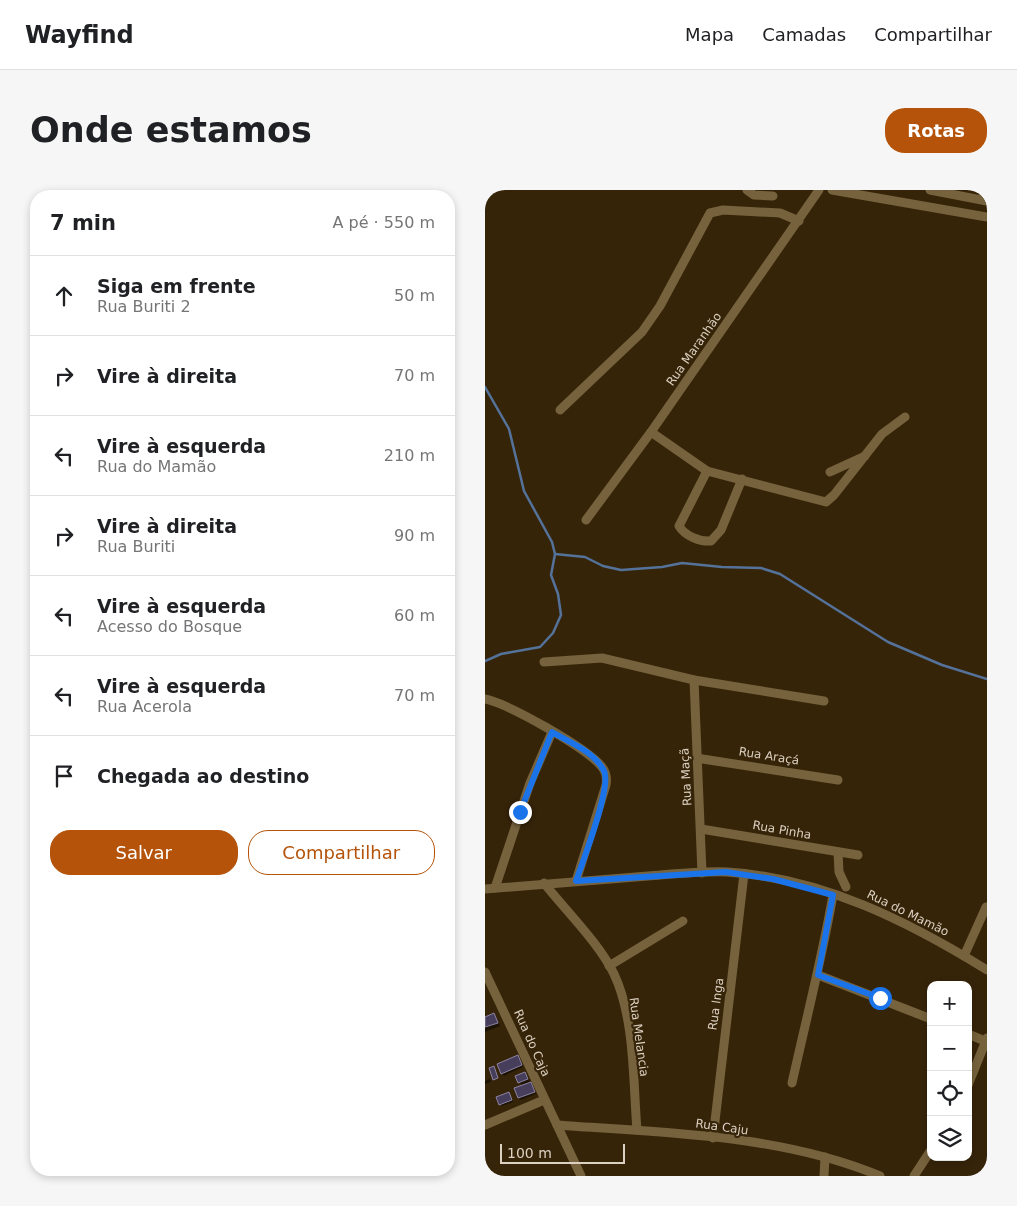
<!DOCTYPE html>
<html lang="pt">
<head>
<meta charset="utf-8">
<style>
	:root { --surface:#fff; --page:#f6f6f6; --text:#202124; --muted:#757577; --line:#e0e0e0; --accent:#b45309 }
	body { margin:0; font-family:"DejaVu Sans",sans-serif; background:var(--page); color:var(--text) }
	.controls { position:absolute; right:15px; bottom:15px; display:grid; overflow:hidden; border-radius:10px; box-shadow:0 2px 8px #0003 }
	.controls button { width:45px; height:45px; display:grid; place-items:center; padding:0; border:0; border-bottom:1px solid var(--line); background:var(--surface); color:var(--text); font:25px sans-serif }
	.scale { position:absolute; left:15px; bottom:12px; width:125px; box-sizing:border-box; padding-left:5px; border:2px solid #dbd0c1; border-top:0; font-size:14px; line-height:18px; white-space:nowrap; color:#dbd0c1; -webkit-text-stroke:4px #362409; paint-order:stroke }
	.stop { position:absolute; width:15px; height:15px; margin:-11px; border:4px solid #1a73e8; border-radius:50%; background:#fff }
	.stop.end { background:#1a73e8; border-color:#fff; box-shadow:0 1px 5px #0008 }
	.list { margin:0; padding:0; list-style:none }
	h2 { display:flex; justify-content:space-between; align-items:center; height:65px; margin:0; padding:0 20px; font-size:21px }
	h2 small { font-size:16px; font-weight:400; color:var(--muted) }
	.list li { display:grid; grid-template-columns:32px 1fr auto; gap:15px; align-items:center; box-sizing:border-box; height:80px; padding:0 20px; border-top:1px solid var(--line) }
	.list b { display:block; font-size:19px; white-space:nowrap }
	.list p { margin:0; font-size:16px; white-space:nowrap; color:var(--muted) }
	.list em { font-size:16px; font-style:normal; color:var(--muted) }
	.actions { display:flex; gap:10px; padding:15px 20px }
	.actions a { flex:1; padding:11px 0; border:1px solid var(--accent); border-radius:20px; text-align:center; font-size:18px; color:var(--accent) }
	.actions .main { background:var(--accent); color:#fff }
	.icon { flex:none; width:28px; height:28px; fill:none; stroke:currentColor; stroke-width:2; stroke-linecap:round; stroke-linejoin:round }
	.map { position:relative; flex:none; width:502px; height:986px; overflow:hidden; border-radius:20px }
	header { display:flex; align-items:center; gap:30px; box-sizing:border-box; height:70px; padding:0 25px; background:var(--surface); border-bottom:1px solid var(--line) }
	header strong { font-size:24px }
	nav { display:flex; gap:28px; margin-inline-start:auto; font-size:18px }
	.intro { display:flex; align-items:center; justify-content:space-between; box-sizing:border-box; height:120px; padding:0 30px }
	h1 { margin:0; font-size:35px }
	.button { padding:12px 22px; border-radius:20px; background:var(--accent); color:#fff; font-size:18px; font-weight:700 }
	main { display:flex; gap:30px; padding:0 30px }
	aside { flex:1; background:var(--surface); border-radius:20px; box-shadow:0 2px 8px #0003 }
	.map>svg:first-child { display:block }
</style>
</head>
<body>
<header>
<strong>Wayfind</strong>
<nav><a>Mapa</a><a>Camadas</a><a>Compartilhar</a></nav>
</header>
<div class="intro"><h1>Onde estamos</h1><a class="button">Rotas</a></div>
<main>
<aside>
<h2>7 min<small>A pé · 550 m</small></h2>
<ul class="list">
<li><svg class="icon" aria-label="ahead" viewBox="0 0 24 24"><path d="M12 20V5M6 11l6-6 6 6"/></svg><div><b>Siga em frente</b><p>Rua Buriti 2</p></div><em>50 m</em></li>
<li><svg class="icon" aria-label="right" viewBox="0 0 24 24"><path d="M7 20v-9h11M14 6l5 5-5 5"/></svg><div><b>Vire à direita</b></div><em>70 m</em></li>
<li><svg class="icon" aria-label="left" viewBox="0 0 24 24"><path d="M17 20v-9H6M10 6l-5 5 5 5"/></svg><div><b>Vire à esquerda</b><p>Rua do Mamão</p></div><em>210 m</em></li>
<li><svg class="icon" aria-label="right" viewBox="0 0 24 24"><path d="M7 20v-9h11M14 6l5 5-5 5"/></svg><div><b>Vire à direita</b><p>Rua Buriti</p></div><em>90 m</em></li>
<li><svg class="icon" aria-label="left" viewBox="0 0 24 24"><path d="M17 20v-9H6M10 6l-5 5 5 5"/></svg><div><b>Vire à esquerda</b><p>Acesso do Bosque</p></div><em>60 m</em></li>
<li><svg class="icon" aria-label="left" viewBox="0 0 24 24"><path d="M17 20v-9H6M10 6l-5 5 5 5"/></svg><div><b>Vire à esquerda</b><p>Rua Acerola</p></div><em>70 m</em></li>
<li><svg class="icon" aria-label="arrive" viewBox="0 0 24 24"><path d="M6 21V4h12l-3 4 3 4H6"/></svg><div><b>Chegada ao destino</b></div></li>
</ul>
<div class="actions"><a class="main">Salvar</a><a>Compartilhar</a></div>
</aside>
<div class="map">
<svg width="502" height="986" viewBox="0 0 502 986">
	<rect width="100%" height="100%" fill="#362409"/>
	<g fill="#0007">
		<polygon points="9,825 15,836 0,842 0,828"/>
		<polygon points="34,869 38,877 19,886 17,884"/>
		<polygon points="40,883 51,904 36,910 34,908 38,896 34,892"/>
		<polygon points="5,889 6,892 0,894 0,891"/>
		<polygon points="24,904 28,912 17,916 15,914"/>
	</g>
	<g fill="none" stroke-linecap="round" stroke-linejoin="round">
		<g stroke="#54729a" stroke-width="2.5">
			<polyline points="0,197 24,239 39,301 67,352 70,364 66,385 73,404 76,425 68,443 55,457 16,464 0,471"/>
			<polyline points="70,364 100,367 118,376 136,380 177,377 197,373 237,377 276,378 295,384 403,452 457,475 502,489"/>
		</g>
	</g>
	<g fill="#463e5b" stroke="#8c84a4">
		<polygon points="9,823 13,833 0,837 0,827"/>
		<polygon points="33,865 37,875 16,884 12,874"/>
		<polygon points="9,876 13,888 8,890 4,878"/>
		<polygon points="40,882 43,889 33,893 30,886"/>
		<polygon points="46,892 50,902 33,908 29,898"/>
		<polygon points="24,902 27,910 14,915 11,907"/>
	</g>
	<g fill="none" stroke-linecap="round" stroke-linejoin="round">
		<g stroke="#76623c" stroke-width="9">
			<polyline points="262,0 269,5 288,6"/>
			<polyline points="347,0 502,27"/>
			<polyline points="445,0 502,11"/>
			<polyline points="75,220 157,142 175,116 225,23 238,20 295,23 314,31"/>
			<polyline points="166,242 222,281 341,312 349,305 397,244 420,227"/>
			<path d="M 222,281 L 194,336 C 200,346 215,352 226,351 L 236,340 L 257,289"/>
			<polyline points="345,282 380,266"/>
			<polyline points="101,330 166,242 334,0"/>
			<polyline points="59,472 117,468 209,490 339,511"/>
			<polyline points="209,490 217,683"/>
			<path d="M 0,509 C 24,514 102,558 117,577 C 121,582 122,589 121,595 L 91,691"/>
			<polyline points="211,568 353,590"/>
			<polyline points="216,639 373,665"/>
			<polyline points="353,662 354,682 361,697"/>
			<path d="M 59,693 C 81,721 114,753 129,784 C 150,828 148,892 152,940"/>
			<polyline points="10,698 45,593 67,542"/>
			<path d="M 0,699 C 54,695 108,690 163,686 C 189,684 216,681 242,682 C 337,688 423,731 502,780"/>
			<polyline points="479,766 501,717"/>
			<polyline points="124,776 198,731"/>
			<polyline points="0,782 96,986"/>
			<polyline points="333,785 446,829"/>
			<polyline points="483,844 500,851"/>
			<path d="M 307,893 C 321,830 337,768 348,705"/>
			<polyline points="483,895 502,848"/>
			<polyline points="0,935 59,910"/>
			<path d="M 72,935 C 179,943 295,944 395,986"/>
			<polyline points="228,948 259,684"/>
			<polyline points="339,986 340,967"/>
			<polyline points="429,986 446,960"/>
		</g>
	</g>
	<g fill="none" stroke-linecap="round" stroke-linejoin="round">
		<path stroke="#1a73e8" stroke-width="6" d="M 35,622 L 67,542 C 84,552 110,562 119,581 C 127,596 98,671 91,691 L 241,682 L 288,689 L 348,705 L 333,785 L 395,808"/>
	</g>
	<g text-anchor="middle" dominant-baseline="central" stroke-width="4.5" stroke-linejoin="round" paint-order="stroke">
		<g font-size="12" fill="#dbd0c1" stroke="#362409">
			<text transform="translate(209 159) rotate(-55)">Rua Maranhão</text>
			<text transform="translate(284 566) rotate(9)">Rua Araçá</text>
			<text transform="translate(201 587) rotate(-93)">Rua Maçã</text>
			<text transform="translate(297 640) rotate(10)">Rua Pinha</text>
			<text transform="translate(423 723) rotate(26)">Rua do Mamão</text>
			<text transform="translate(231 814) rotate(-82)">Rua Inga</text>
			<text transform="translate(154 847) rotate(82)">Rua Melancia</text>
			<text transform="translate(47 853) rotate(66)">Rua do Caja</text>
			<text transform="translate(237 937) rotate(8)">Rua Caju</text>
		</g>
	</g>
</svg>
<div class="controls">
<button>+</button>
<button>−</button>
<button><svg class="icon" aria-label="locate" viewBox="0 0 24 24"><circle cx="12" cy="12" r="6"/><path d="M12 2v4M12 18v4M2 12h4M18 12h4"/></svg></button>
<button><svg class="icon" aria-label="layers" viewBox="0 0 24 24"><path d="M12 4l9 5-9 5-9-5zM3 14l9 5 9-5"/></svg></button>
</div>
<div class="scale">100 m</div>
<div class="stop" style="left:395px;top:808px"></div>
<div class="stop end" style="left:35px;top:622px"></div>
</div>
</main>
</body>
</html>
